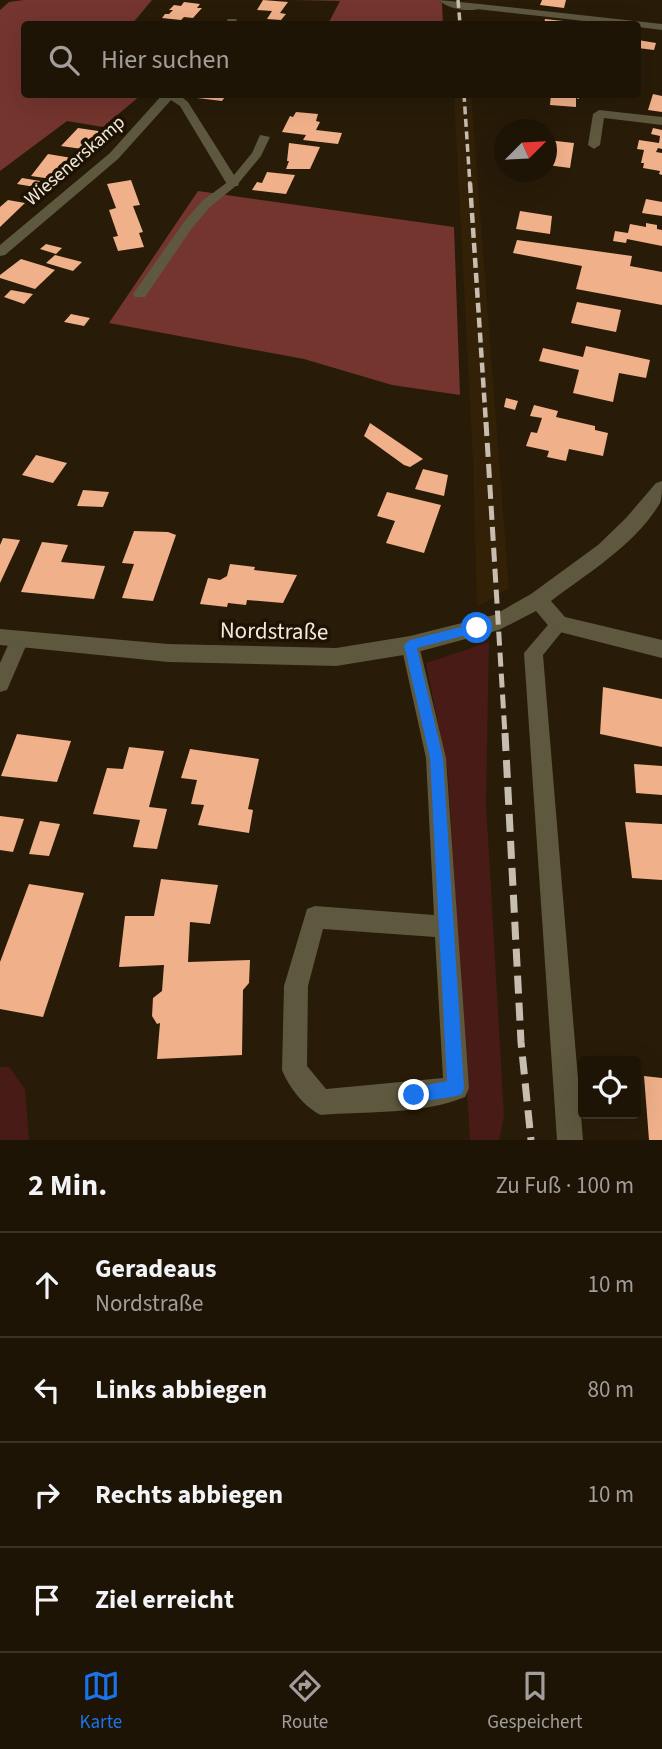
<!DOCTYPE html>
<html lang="de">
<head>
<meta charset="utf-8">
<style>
	:root { --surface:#1e1406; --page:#261d10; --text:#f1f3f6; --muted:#a19e9b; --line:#3c3328; --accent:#1a73e8 }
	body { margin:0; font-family:"Source Sans 3",sans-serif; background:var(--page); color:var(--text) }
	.controls { position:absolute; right:21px; bottom:21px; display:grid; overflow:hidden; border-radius:7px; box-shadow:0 7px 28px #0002 }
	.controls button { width:63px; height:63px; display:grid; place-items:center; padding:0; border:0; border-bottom:2px solid var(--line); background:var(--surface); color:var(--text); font:35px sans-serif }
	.compass { position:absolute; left:494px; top:119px; width:63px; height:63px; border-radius:50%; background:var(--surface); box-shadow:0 7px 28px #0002; rotate:66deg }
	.stop { position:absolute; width:21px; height:21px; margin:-16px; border:5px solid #1a73e8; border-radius:50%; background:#fff }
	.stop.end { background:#1a73e8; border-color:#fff; box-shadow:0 2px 7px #0008 }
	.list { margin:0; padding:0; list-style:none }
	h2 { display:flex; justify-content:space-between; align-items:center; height:91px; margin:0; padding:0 28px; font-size:30px }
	h2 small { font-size:23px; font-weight:400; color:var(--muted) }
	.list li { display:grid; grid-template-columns:46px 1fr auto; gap:21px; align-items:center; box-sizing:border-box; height:105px; padding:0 28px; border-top:2px solid var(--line) }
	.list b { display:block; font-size:26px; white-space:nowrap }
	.list p { margin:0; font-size:23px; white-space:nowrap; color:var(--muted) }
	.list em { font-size:23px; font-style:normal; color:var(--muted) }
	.icon { flex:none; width:38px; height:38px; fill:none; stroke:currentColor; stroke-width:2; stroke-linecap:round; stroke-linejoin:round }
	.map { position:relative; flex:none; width:662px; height:1140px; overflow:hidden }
	.search { position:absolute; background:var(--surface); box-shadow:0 7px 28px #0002; left:21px; right:21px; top:21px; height:77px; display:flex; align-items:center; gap:18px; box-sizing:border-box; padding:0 24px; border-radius:7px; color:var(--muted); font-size:26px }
	.sheet { height:511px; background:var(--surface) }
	nav { display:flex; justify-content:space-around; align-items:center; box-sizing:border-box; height:98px; border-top:2px solid var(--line); background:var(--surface); font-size:19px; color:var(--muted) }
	nav a { display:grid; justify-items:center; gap:4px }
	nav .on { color:var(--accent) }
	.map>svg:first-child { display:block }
</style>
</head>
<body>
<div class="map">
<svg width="662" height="1140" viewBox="0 0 662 1140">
	<rect width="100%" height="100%" fill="#281b08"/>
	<polygon fill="#322107" points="454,95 471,95 509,588 477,607 473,462"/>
	<g fill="#481b16">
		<polygon points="489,642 486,802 504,1116 499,1140 470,1140 448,773 426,663"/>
		<polygon points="0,1067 9,1067 25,1089 29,1140 0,1140"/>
	</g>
	<g fill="#74352e">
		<polygon points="24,0 152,0 132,24 24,24 24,94 141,95 103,127 67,121 0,171 0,10 9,2"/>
		<polygon points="294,0 439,0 442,3 443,24 328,24 340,1"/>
		<polygon points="198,191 454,227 460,395 392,385 304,359 109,323"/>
	</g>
	<g fill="#efb08a">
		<polygon points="263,0 288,2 280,13 286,14 281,20 267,19 272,11 257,10"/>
		<polygon points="542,0 566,0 564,8 540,5"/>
		<polygon points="184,2 200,4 197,8 202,8 193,18 184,17 181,20 162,18 165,14 169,14 173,10 169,10 174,5 181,6"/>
		<polygon points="545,19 581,23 581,24 544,24"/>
		<polygon points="638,40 656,43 654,50 638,48"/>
		<polygon points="200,94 227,94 222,101 197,98"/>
		<polygon points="551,94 579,94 579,99 576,98 576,107 550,105"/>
		<polygon points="653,94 662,96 662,112 648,110"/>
		<polygon points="296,112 318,114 316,121 320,122 316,130 342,133 338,144 303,140 306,135 282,132 290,116 293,117"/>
		<polygon points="78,128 105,132 99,139 103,139 89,150 61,146"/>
		<polygon points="653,128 662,130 662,149 658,148 656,152 662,153 662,175 659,174 660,171 643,168 644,163 641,163 644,150 637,149 639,140 659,143 660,136 651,134"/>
		<polygon points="547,140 574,143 570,168 547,165"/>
		<polygon points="289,143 320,147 310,169 286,169 289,161 287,161"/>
		<polygon points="48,154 78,159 59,180 31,176"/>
		<polygon points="267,172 295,175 286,194 252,190 257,182 262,183"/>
		<polygon points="22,178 40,181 35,187 17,184"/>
		<polygon points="131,180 140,205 133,206 143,232 139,233 144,247 118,251 113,237 118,236 109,210 116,208 107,184"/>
		<polygon points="646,199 662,202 662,216 642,213"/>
		<polygon points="8,200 25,203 0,227 0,207"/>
		<polygon points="520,211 552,216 550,234 516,229"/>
		<polygon points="646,223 657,225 657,229 662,230 662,246 627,239 626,243 613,241 615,231 628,233 630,224 646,227"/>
		<polygon points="517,240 632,256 630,266 662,272 662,305 576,289 582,266 513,253"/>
		<polygon points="46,244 62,248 56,254 40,249"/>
		<polygon points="55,255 82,262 73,271 46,263"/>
		<polygon points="21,259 44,266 55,270 35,289 0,278 0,275"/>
		<polygon points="11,290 33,294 24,304 4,297"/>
		<polygon points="577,302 621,310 616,332 571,323"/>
		<polygon points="71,314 90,318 84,326 64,322"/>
		<polygon points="586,346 650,360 646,378 619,373 613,402 573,393 579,370 539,361 543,348 583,357"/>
		<polygon points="506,398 518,401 515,410 504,407"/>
		<polygon points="534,405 558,411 556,417 595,426 595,430 608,433 603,456 569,449 566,461 547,457 549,451 526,446 531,432 537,433 542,418 530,416"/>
		<polygon points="370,423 423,459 410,467 404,465 364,436"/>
		<polygon points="36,455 67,463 53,483 22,475"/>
		<polygon points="423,469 448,475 444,496 415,489"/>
		<polygon points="83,490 109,492 103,507 77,506"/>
		<polygon points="387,492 441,505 424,553 386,543 395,521 377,516"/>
		<polygon points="134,531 168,532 176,535 153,601 122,598 134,564 122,563"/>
		<polygon points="3,538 20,540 0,583 0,545"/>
		<polygon points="42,542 68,545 61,562 105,566 94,599 21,592"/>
		<polygon points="230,564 255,567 254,570 297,575 283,603 247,600 246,605 228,603 227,607 200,604 208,578 220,580 227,576"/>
		<polygon points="603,687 662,699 662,747 600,734"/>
		<polygon points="17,734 71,741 57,782 1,776"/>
		<polygon points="129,747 164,751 149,807 167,809 157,849 133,847 140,820 93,814 107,768 123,769"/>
		<polygon points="190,749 259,759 248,809 253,810 249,833 198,825 204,805 191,804 197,780 181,778"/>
		<polygon points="634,764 662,766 662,795 636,793"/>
		<polygon points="0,816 24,819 13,852 0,850"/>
		<polygon points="40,821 60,824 49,856 29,854"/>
		<polygon points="625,822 662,824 662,880 632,878"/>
		<polygon points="161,879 218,885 210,924 190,922 188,962 250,960 249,983 243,990 242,1055 157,1059 160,1023 157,1024 152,1016 153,998 162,991 164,965 119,967 125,916 154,916"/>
		<polygon points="29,884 84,893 43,1017 0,1009 0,962"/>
		<polygon points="644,1076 662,1078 662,1140 649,1140"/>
	</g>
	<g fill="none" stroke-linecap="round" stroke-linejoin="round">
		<g fill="#5d583e" fill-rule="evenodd">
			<path d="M 439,0 L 480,4 L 485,7 C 473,13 448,10 439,0 Z"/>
			<polygon points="260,135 270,137 261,156 237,185 210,207 192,228 145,297 135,297 133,294 184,222 202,201 229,181 252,153"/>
			<polygon points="559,616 565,619 568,624 543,655 583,1140 557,1140 524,653 553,619"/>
			<polygon points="20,631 27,634 29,639 7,690 0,692 0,663 13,634"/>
			<path d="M 410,637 L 417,639 L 419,645 L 446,758 L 469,1088 L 465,1097 C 422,1115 367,1111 321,1115 C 305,1108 288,1086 282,1070 L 284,986 L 307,909 L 315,906 L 434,915 L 426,758 L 401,645 L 403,639 ZM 323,929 L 435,937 L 443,1078 L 326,1089 L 307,1066 L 308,986 Z"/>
		</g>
		<g fill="#5d583e" fill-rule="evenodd">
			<polygon points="480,4 662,24 662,30 638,27 638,24 611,24 476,9 475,7"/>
			<polygon points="228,19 236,19 237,21 235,24 225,24"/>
			<polygon points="163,94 178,94 188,102 239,183 238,186 228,186 180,106 171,100 118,159 5,255 0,256 0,245 110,153"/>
			<polygon points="599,110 662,117 662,125 604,118 600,145 594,149 588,145 593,114"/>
			<path d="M 662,481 C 662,488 662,497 660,503 C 636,544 588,573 551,601 L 565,617 L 662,640 L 662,658 L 552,630 L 536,611 L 499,630 L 410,654 L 336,666 L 168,662 L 0,645 L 0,629 L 168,644 L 336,648 L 410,636 L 494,615 L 531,594 L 598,545 L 626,518 L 656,483 Z"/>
		</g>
		<g stroke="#c7beb1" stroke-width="3.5" stroke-dasharray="8 4.5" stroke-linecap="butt">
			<polyline points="458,0 460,24"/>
			<polyline points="464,94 470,185"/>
		</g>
		<polyline stroke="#c7beb1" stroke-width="4.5" stroke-dasharray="10 5" stroke-linecap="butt" points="470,183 486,424"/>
		<polyline stroke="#c7beb1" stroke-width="5" stroke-dasharray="14 7" stroke-linecap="butt" points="486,422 505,735"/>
		<polyline stroke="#c7beb1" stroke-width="7" stroke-dasharray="18 9" stroke-linecap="butt" points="505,733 521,1042 531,1140"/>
	</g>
	<polygon fill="#1a73e8" points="477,623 481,624 481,631 417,648 443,758 464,1088 462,1094 456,1096 414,1103 408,1101 405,1095 408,1089 447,1081 430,758 404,645 410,640"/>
	<g text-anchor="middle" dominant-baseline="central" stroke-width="7" stroke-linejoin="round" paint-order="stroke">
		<g font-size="19" fill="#f2e9de" stroke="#1e1202">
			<text transform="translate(75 161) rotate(-41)">Wiesenerskamp</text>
		</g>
		<g font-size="23" fill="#f2e9de" stroke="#1e1202">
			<text transform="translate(274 631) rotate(1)">Nordstraße</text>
		</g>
	</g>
</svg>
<div class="controls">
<button><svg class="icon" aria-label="locate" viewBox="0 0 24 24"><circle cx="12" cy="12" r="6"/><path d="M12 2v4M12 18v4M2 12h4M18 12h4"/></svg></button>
</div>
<svg class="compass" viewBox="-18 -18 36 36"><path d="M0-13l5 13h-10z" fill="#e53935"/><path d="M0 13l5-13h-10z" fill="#a19e9b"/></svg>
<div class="stop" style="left:477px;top:628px"></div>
<div class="stop end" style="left:414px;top:1095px"></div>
<div class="search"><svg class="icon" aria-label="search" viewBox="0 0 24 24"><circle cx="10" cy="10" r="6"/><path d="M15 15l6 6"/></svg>Hier suchen</div>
</div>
<section class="sheet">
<h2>2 Min.<small>Zu Fuß · 100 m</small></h2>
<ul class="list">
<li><svg class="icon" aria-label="ahead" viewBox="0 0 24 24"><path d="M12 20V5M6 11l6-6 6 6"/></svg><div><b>Geradeaus</b><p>Nordstraße</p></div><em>10 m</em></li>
<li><svg class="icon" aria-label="left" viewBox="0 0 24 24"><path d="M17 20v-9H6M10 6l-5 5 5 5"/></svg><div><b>Links abbiegen</b></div><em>80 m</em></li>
<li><svg class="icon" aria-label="right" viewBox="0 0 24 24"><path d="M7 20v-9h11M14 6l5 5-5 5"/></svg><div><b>Rechts abbiegen</b></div><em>10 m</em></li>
<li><svg class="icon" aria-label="arrive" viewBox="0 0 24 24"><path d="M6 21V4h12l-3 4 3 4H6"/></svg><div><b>Ziel erreicht</b></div></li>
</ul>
</section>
<nav>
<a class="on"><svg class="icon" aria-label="map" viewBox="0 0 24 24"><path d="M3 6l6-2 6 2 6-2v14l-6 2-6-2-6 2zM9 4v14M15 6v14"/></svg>Karte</a>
<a><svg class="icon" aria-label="directions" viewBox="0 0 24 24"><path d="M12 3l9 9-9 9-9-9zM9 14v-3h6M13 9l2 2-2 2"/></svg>Route</a>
<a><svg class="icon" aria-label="saved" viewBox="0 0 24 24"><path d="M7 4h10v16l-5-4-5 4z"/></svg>Gespeichert</a>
</nav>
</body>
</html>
